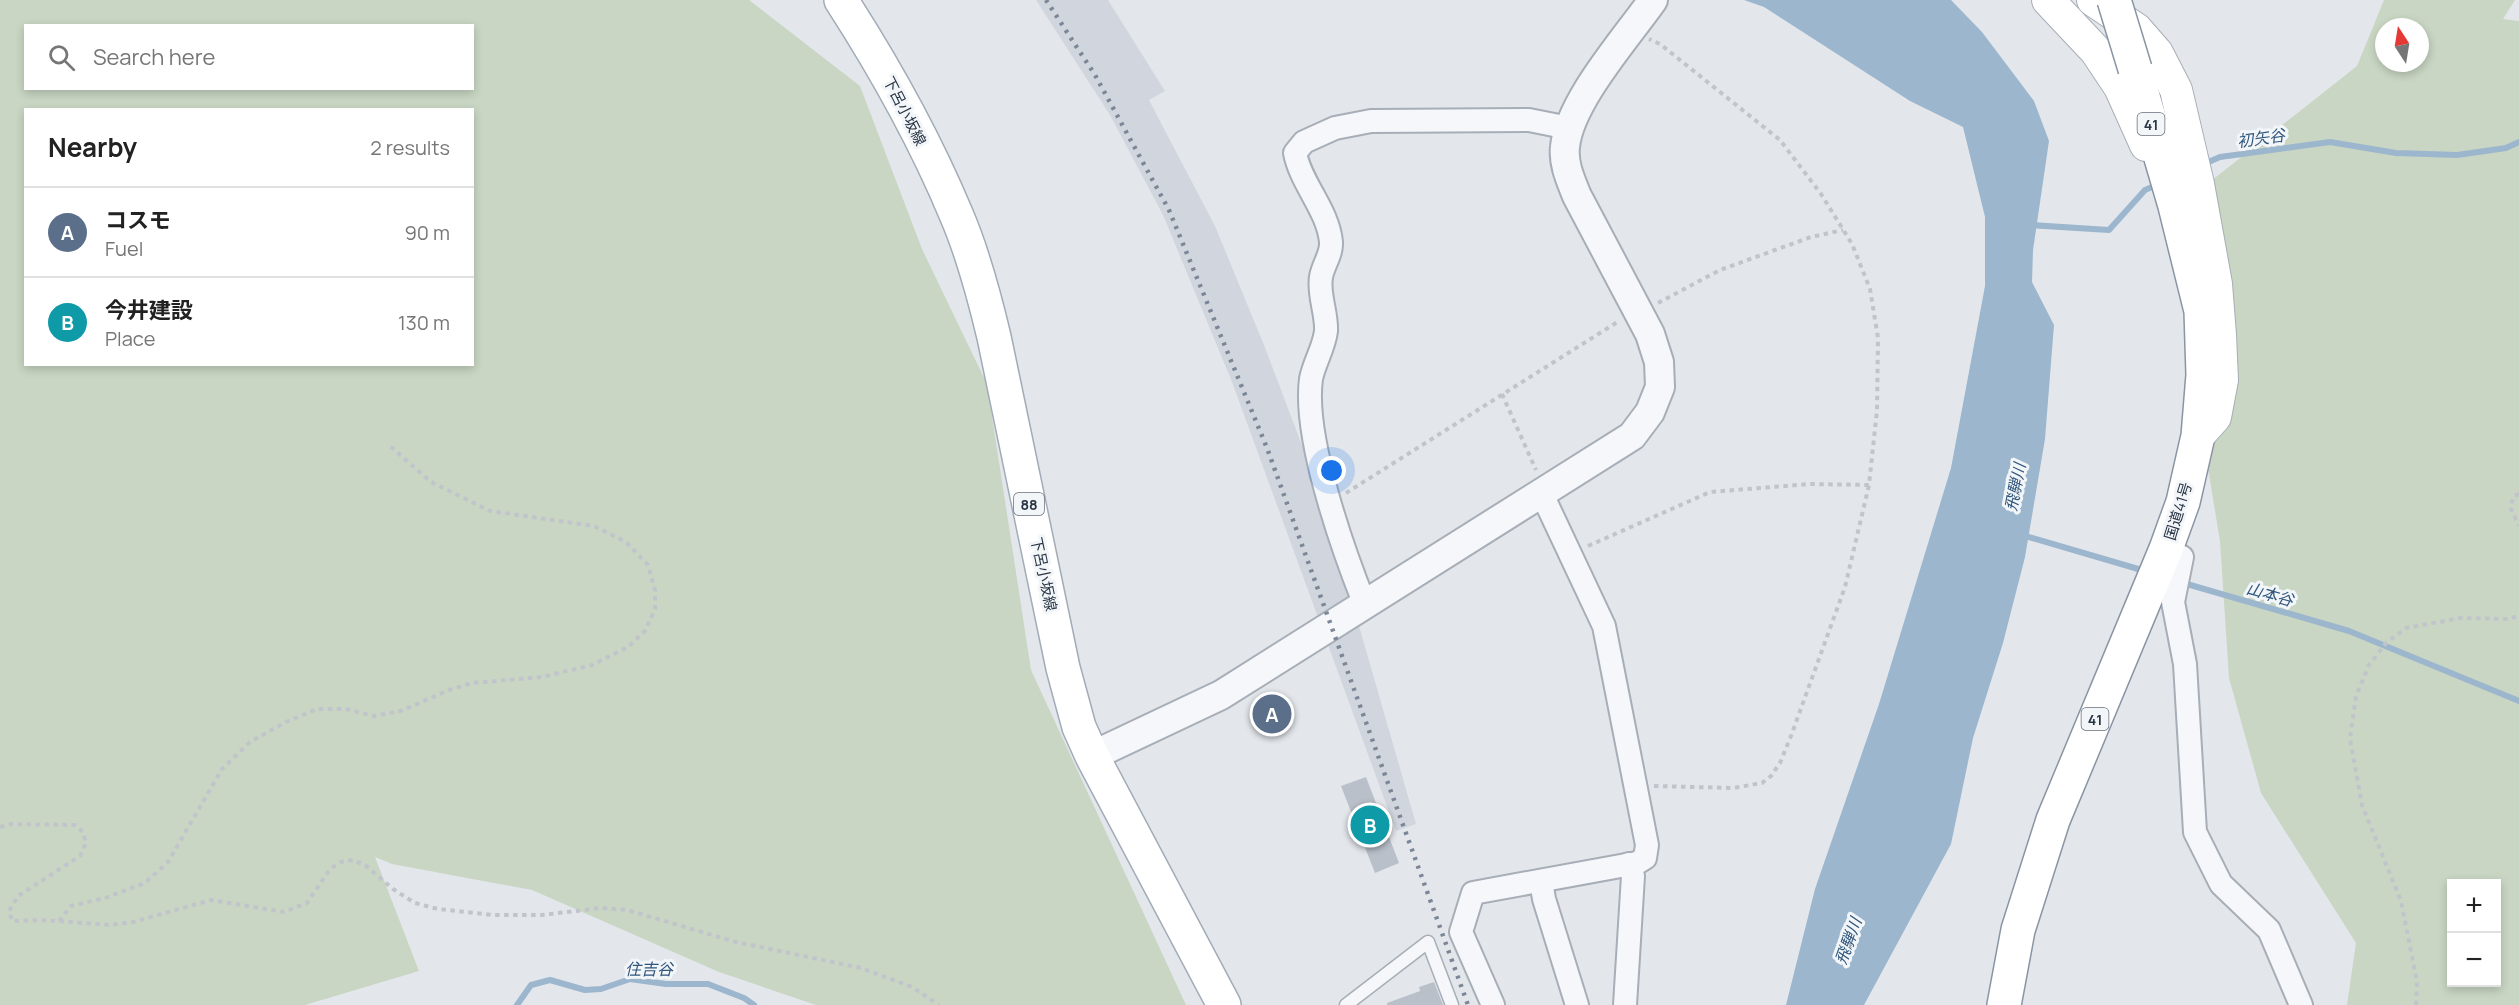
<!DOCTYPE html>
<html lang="en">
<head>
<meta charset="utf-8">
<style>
	:root { --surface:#fff; --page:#f2f2f2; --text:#222; --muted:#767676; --line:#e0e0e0; --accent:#d7415e }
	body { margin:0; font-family:Manrope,"Noto Sans JP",sans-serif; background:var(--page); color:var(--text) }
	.controls { position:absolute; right:18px; bottom:18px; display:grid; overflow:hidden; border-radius:0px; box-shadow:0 3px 9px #0003 }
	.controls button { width:54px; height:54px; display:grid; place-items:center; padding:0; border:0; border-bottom:2px solid var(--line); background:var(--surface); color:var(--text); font:30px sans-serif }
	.compass { position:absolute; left:2375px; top:18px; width:54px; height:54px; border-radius:50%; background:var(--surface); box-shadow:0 3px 9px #0003; rotate:348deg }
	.you { position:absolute; left:1332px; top:471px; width:21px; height:21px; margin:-15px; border:4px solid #fff; border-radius:50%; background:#1a73e8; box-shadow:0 0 0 9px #1a73e833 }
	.badge { display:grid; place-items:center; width:39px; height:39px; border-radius:50%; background:var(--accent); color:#fff; font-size:20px; font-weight:700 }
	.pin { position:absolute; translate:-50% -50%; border:3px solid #fff; box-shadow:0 2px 6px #0006 }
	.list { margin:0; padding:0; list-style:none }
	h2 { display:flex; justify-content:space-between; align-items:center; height:78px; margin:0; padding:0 24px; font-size:26px }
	h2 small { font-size:20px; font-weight:400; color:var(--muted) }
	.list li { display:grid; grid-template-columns:39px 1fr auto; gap:18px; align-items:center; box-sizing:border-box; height:90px; padding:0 24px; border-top:2px solid var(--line) }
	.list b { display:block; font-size:22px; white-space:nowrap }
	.list p { margin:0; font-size:20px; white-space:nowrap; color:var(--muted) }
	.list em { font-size:20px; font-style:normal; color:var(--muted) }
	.icon { flex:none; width:33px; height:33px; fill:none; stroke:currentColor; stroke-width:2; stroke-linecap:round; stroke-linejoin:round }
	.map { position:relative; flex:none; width:2519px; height:1005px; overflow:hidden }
	.search { position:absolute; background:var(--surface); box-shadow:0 3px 9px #0003; left:24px; top:24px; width:450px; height:66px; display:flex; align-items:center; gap:15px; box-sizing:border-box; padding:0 21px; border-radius:0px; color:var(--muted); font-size:22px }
	.panel { position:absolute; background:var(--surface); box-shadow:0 3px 9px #0003; left:24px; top:108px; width:450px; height:258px; border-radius:0px }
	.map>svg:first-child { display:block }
</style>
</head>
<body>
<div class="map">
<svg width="2519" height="1005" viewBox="0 0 2519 1005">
	<rect width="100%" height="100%" fill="#e3e7ec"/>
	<polygon fill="#d1d6de" points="1036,0 1108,0 1165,91 1149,100 1215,226 1264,345 1311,469 1351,598 1416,824 1396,831 1232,382 1163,215 1110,115"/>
	<g fill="#c9d6c3" fill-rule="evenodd">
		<path d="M 0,0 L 749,0 L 860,86 L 922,249 L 987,384 L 1031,670 L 1186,1005 L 816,1005 L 719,972 L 532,890 L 392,864 L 375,857 L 419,971 L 305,1005 L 0,1005 ZM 26,26 L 472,26 L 472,88 L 26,88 ZM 26,110 L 472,110 L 472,364 L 26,364 Z"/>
		<path d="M 2384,0 L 2515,0 L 2503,19 L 2519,21 L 2519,1005 L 2347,1005 L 2356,943 L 2261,793 L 2229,678 L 2220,541 L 2204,444 L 2183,203 L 2357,66 ZM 2384,27 L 2420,27 L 2420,63 L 2384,63 ZM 2452,884 L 2496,884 L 2496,982 L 2452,982 Z"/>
	</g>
	<polygon fill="#9cb6ce" points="1744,0 1951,0 1982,32 2034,101 2049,141 2033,250 2032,282 2054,325 2045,439 2025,557 2003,643 1973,738 1951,844 1864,1005 1786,1005 1815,889 1879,704 1951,468 1985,286 1985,217 1963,127 1910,101 1764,7"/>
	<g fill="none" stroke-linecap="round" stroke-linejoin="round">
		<g stroke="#9cb6ce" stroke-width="6">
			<polyline points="2204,164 2220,157 2330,142 2396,153 2457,155 2506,148 2519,142"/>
			<polyline points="2030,225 2109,230 2145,190 2159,184"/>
			<polyline points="2022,535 2145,571"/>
			<polyline points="2180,582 2349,631 2519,701"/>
			<polyline points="517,1005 531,985 550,980 585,990 601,989 630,979 666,984 708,984 744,998 754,1005"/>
		</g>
	</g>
	<g fill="#bac0ca">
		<polygon points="1366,777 1399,863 1375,873 1341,786"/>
		<polygon points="1434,982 1443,1005 1387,1005 1387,1003 1420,991 1419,987"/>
	</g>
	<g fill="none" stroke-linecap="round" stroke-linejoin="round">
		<defs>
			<polyline id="service" points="1346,1005 1428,942 1452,1005"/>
			<g id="minor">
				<polyline points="2166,549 2182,557 2173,602 2185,664 2195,832 2221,884 2269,930 2301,1005"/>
				<path d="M 1365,605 C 1343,550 1303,437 1311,379 C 1314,363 1324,348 1326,331 C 1327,313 1318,295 1321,277 C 1323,265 1332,254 1331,242 C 1328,210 1301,184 1295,153 L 1304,142 L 1335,128 L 1371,121 L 1529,120 L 1569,128"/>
				<polyline points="1541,881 1544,899 1577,1005"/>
				<polyline points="1493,1005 1461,932 1473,893 1637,863 1645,858 1647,845 1604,626 1541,492"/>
				<polyline points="1625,1005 1633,876 1629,864"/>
			</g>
			<path id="tertiary" d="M 1092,756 L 1221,695 L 1632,436 L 1650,412 L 1660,387 L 1659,362 L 1650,334 L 1577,196 C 1571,181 1563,164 1565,147 C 1569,102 1627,37 1653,0"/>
			<g id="secondary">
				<polyline points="2048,0 2096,51 2120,87 2146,145"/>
				<polyline points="2093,0 2136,29 2157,53 2176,90 2198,184 2216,284 2220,335 2222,380 2215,417 2198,436"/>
			</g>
			<path id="primary" d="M 841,0 C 885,68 925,140 956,214 C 973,253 984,295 994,337 L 1063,668 L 1079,727 L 1092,756 L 1224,1005"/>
			<polyline id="trunk" points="2004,1005 2018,930 2053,820 2166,549 2183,502 2198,436 2203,375 2201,311 2175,206 2135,69"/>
		</defs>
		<use href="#service" stroke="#a7aeb7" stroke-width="15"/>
		<use href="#minor" stroke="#a7aeb7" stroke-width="26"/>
		<use href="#tertiary" stroke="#a7aeb7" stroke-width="32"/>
		<use href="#secondary" stroke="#a7aeb7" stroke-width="34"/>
		<use href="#primary" stroke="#a1acb8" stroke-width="36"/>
		<use href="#trunk" stroke="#8995a4" stroke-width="36"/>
		<g stroke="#c1c5cb" stroke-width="4" stroke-dasharray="4.5 4.5" stroke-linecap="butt">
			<polyline points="1658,303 1720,270 1811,237 1843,230"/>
			<polyline points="1502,394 1536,470"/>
			<polyline points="1346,493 1619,321"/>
			<polyline points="2519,494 2514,496 2510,507 2519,526"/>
			<polyline points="1588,546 1710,492 1810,484 1869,485 1877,410 1878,338 1870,289 1852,244 1821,194 1780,140 1660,44 1649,39"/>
			<polyline points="1654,786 1733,788 1762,783 1771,776 1780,763 1791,736 1845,587 1869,485"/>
			<polyline points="0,827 11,824 75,825 83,832 86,843 80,856 18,896 9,911 12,921 42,920 110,925 133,922 211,900 284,912 307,903 330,869 341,862 353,860 365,865 393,889 415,903 438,909 494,915 542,915 601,908 627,910 736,942 861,968 912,987 939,1005"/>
			<polyline points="59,921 71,906 105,898 145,883 168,862 222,769 250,742 286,722 317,709 346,709 374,716 401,711 449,690 472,683 542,677 592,665 628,647 645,631 655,609 655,590 648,565 626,542 594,526 490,511 431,482 390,446"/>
			<polyline points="2416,1005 2417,982 2401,901 2362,805 2350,739 2356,696 2369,665 2386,643 2406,628 2461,618 2507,619 2519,616"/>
		</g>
		<use href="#service" stroke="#f6f7fa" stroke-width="12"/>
		<use href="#minor" stroke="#f6f7fa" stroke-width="22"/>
		<use href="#tertiary" stroke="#f6f7fa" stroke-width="28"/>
		<use href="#secondary" stroke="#fff" stroke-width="32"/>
		<use href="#primary" stroke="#fff" stroke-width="33"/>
		<use href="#trunk" stroke="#fff" stroke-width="33"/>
		<polyline stroke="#7b8797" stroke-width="4.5" stroke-dasharray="3 6" stroke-linecap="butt" points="1046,0 1095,75 1169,210 1267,448 1468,1005"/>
		<defs>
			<polyline id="trunk-bridge" points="2114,0 2135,69"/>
		</defs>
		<use href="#trunk-bridge" stroke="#8995a4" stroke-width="36" stroke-linecap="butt"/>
		<use href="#trunk-bridge" stroke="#fff" stroke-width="33"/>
	</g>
	<g text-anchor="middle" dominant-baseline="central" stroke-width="6" stroke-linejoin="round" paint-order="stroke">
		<g fill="#f3f6f9" stroke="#666f7b" stroke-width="1.5">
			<rect x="2137.5" y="113" width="27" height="22" rx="4.5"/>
			<rect x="1014" y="493" width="30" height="22" rx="4.5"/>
			<rect x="2081.5" y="708" width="27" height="22" rx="4.5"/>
		</g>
		<g font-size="14" font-weight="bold" fill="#293545">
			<text x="2151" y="124">41</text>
			<text x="1029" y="504">88</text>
			<text x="2095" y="719">41</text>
		</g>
		<g font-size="15" fill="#293545" stroke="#f3f6f9">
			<text transform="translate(905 111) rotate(63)">下呂小坂線</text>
			<text transform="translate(2178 511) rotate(-73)">国道41号</text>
			<text transform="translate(1044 574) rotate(78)">下呂小坂線</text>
		</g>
		<g font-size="16" font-style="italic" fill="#30567c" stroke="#f3f6f9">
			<text transform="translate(2261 138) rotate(-8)">初矢谷</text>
			<text transform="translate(2015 487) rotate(-79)">飛騨川</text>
			<text transform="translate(2270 594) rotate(16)">山本谷</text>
			<text transform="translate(1848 941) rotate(-70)">飛騨川</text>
			<text x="649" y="969">住吉谷</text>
		</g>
	</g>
</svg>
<div class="controls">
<button>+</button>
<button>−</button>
</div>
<svg class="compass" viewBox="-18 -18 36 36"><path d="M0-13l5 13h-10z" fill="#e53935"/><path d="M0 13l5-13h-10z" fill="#767676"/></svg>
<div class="you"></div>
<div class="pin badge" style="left:1272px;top:714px;background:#5c6f8a">A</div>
<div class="pin badge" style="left:1370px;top:825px;background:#0f9aa8">B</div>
<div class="search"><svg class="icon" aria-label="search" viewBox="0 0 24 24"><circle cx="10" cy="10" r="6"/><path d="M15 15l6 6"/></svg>Search here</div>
<section class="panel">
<h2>Nearby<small>2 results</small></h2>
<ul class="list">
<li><span class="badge" style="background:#5c6f8a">A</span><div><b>コスモ</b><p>Fuel</p></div><em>90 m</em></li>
<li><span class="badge" style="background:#0f9aa8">B</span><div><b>今井建設</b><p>Place</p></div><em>130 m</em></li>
</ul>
</section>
</div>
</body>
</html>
